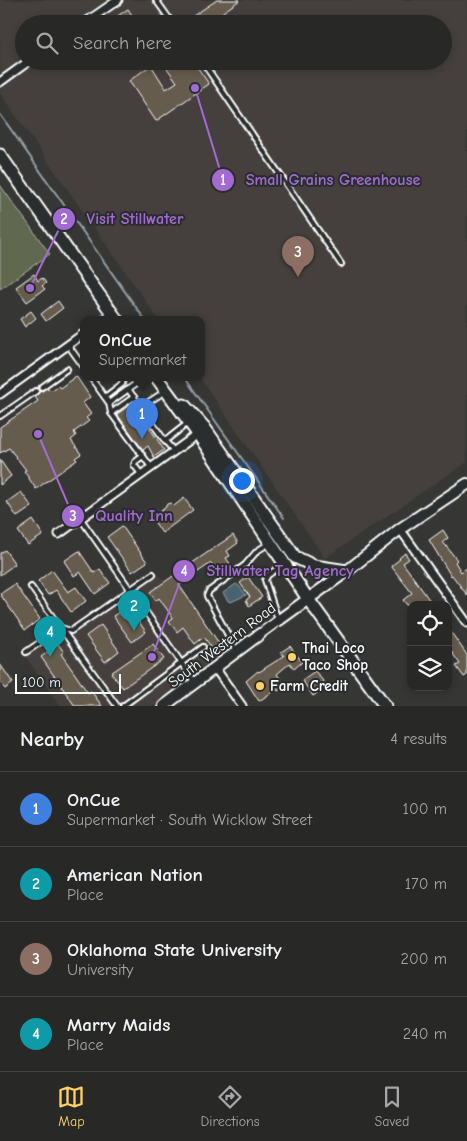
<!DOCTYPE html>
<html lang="en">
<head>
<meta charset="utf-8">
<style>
	:root { --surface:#282827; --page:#30302f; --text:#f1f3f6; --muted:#a5a6a7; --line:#444; --accent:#ffd166 }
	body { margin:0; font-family:"Comic Neue",sans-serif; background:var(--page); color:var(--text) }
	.controls { position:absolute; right:15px; bottom:15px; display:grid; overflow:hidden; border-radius:10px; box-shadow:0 2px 8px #0003 }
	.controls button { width:45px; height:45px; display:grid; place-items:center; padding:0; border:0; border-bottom:1px solid var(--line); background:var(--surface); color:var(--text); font:25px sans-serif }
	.scale { position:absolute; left:15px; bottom:12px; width:106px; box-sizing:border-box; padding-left:5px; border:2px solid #fff; border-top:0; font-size:14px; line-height:18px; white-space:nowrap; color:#fff; -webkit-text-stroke:4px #2a2d2e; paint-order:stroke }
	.you { position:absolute; left:241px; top:480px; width:18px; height:18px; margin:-12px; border:4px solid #fff; border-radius:50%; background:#1a73e8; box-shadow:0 0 0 8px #1a73e833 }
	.badge { display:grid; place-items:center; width:32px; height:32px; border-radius:50%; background:var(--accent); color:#fff; font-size:16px; font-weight:700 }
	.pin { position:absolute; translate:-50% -41px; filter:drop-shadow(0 1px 2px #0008) }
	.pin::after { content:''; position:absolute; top:26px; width:18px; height:15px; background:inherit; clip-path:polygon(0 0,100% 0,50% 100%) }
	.popup { position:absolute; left:80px; top:316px; width:125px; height:65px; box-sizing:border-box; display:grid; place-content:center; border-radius:10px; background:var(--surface); filter:drop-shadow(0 1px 4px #0005); font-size:16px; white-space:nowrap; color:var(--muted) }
	.popup b { font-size:19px; color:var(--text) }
	.popup::after { content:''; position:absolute; left:50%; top:100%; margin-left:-10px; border:10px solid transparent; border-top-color:var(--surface) }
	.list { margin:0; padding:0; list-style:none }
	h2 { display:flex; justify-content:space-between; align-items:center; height:65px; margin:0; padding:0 20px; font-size:21px }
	h2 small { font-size:16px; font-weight:400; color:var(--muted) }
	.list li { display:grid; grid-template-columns:32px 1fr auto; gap:15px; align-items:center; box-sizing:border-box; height:75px; padding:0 20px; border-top:1px solid var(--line) }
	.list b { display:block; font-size:19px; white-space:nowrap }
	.list p { margin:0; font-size:16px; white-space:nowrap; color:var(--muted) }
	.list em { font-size:16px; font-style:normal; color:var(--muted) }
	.icon { flex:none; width:28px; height:28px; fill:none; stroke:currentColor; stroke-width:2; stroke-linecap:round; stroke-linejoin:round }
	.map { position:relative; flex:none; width:467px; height:706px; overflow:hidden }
	.search { position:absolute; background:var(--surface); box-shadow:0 2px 8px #0003; left:15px; right:15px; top:15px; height:55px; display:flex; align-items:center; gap:12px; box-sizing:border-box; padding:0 18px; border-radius:28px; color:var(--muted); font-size:19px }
	.sheet { height:365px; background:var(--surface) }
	nav { display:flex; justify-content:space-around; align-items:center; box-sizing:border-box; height:70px; border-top:1px solid var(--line); background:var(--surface); font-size:14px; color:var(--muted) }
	nav a { display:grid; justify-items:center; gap:2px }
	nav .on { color:var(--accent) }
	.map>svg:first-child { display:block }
</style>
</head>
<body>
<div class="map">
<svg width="467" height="706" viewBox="0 0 467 706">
	<rect width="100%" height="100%" fill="#363634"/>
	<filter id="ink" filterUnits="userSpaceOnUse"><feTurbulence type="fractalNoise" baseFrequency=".02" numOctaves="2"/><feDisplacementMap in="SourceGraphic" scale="10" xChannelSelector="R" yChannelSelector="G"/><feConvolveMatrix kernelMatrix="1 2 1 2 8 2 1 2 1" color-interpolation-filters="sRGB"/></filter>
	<g filter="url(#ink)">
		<g fill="#44413c" fill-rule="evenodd">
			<path d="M 0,0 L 467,0 L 467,462 L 325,558 L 200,378 L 201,320 L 159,320 L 0,93 ZM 24,24 L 443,24 L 443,61 L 24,61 Z"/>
			<polygon points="158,573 218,659 156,706 60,706 22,652 58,627 73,629"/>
		</g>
		<polygon fill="#60684f" stroke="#b0b4a7" points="0,185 50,254 0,289"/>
		<polygon fill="#4c6470" stroke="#94a2a9" points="236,584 239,586 246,595 231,602 228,601 223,593"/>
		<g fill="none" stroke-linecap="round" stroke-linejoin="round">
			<g stroke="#94a2a9" stroke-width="2">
				<polyline points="0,114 145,320"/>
				<polyline points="185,378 284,518"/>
			</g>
		</g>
		<g fill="#665c4d" stroke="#fff">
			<polygon points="217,0 240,0 206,24 190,24 187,20"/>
			<polygon points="128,9 138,24 121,24 116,17"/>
			<polygon points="168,61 193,61 209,84 156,121 129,81 151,65 166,89 177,82 164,64"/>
			<polygon points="34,274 38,281 42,278 46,283 42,286 45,289 27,302 16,287"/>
			<polygon points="58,301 63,308 46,321 41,314"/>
			<polygon points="31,311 36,318 25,327 20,319"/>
			<polygon points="76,376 90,397 83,403 91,414 86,418 89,421 74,432 76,436 71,440 81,454 75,458 77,460 36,489 24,471 26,470 9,448 0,453 0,427 38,401 35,397 39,393 39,390 43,391 46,388 52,390 58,386 60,388"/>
			<polygon points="133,403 135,407 134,412 136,414 140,413 164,450 154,457 148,446 143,450 117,414"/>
			<polygon points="0,460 11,476 0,485"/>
			<polygon points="21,492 32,507 17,517 7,502"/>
			<polygon points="184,498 193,510 162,533 151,517 165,508 167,504 171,503 174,506"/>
			<polygon points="33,520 43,535 28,545 18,531"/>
			<polygon points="122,526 147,562 132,572 107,537"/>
			<polygon points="443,530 448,538 443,542 457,560 455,562 461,572 467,568 467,595 452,575 451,576 429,540"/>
			<polygon points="233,535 238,543 227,551 230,556 226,558 233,568 225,573 222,568 217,572 211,563 179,585 223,649 216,654 204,637 195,644 183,627 177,632 169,621 173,618 159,598 156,601 150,592"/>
			<polygon points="5,550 15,564 0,575 0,553"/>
			<polygon points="79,551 94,573 100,569 110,583 95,594 80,572 74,576 64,561"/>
			<polygon points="405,553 409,559 403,563 433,605 407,605 403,600 412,593 391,566 400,559 399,558"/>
			<polygon points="52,570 68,592 76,587 86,601 71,612 56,590 48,595 38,581"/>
			<polygon points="248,577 262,597 249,606 246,600 250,597 240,583"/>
			<polygon points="15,584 40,619 25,630 0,594"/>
			<polygon points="128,606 146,632 132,642 113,616"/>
			<polygon points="101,625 119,651 105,662 86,636"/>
			<polygon points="448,628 467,655 467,675 464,677 456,666 460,664 448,647"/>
			<polygon points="58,644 64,652 61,654 75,674 88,693 91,691 102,706 75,706 41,657"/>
			<polygon points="153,644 164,659 123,688 111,673"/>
			<polygon points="290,646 302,662 294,669 290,663 277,674 285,686 278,691 277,689 259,701 246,681 258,671 259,672 284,656 281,652"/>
			<polygon points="0,664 13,683 5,689 0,682"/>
			<polygon points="315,671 327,686 313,696 302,680"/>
		</g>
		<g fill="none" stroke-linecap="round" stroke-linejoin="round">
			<defs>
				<g id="service">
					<polyline points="156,0 173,24"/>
					<polyline points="202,61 341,264"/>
					<polyline points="68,345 83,366"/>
					<polyline points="91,378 109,403"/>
					<polyline points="144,378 109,403 111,413 151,467"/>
					<polyline points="42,387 67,369"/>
					<polyline points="128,389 141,407 137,410"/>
					<polyline points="164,392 141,407 165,441 188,423"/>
					<polyline points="105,397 122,384 123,378"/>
					<polyline points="111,413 134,397"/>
					<polyline points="0,416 36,391"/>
					<polyline points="165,441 174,451"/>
					<polyline points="141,474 134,465 135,462 143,456"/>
					<polyline points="81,519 194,681"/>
					<polyline points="31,587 117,706"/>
					<polyline points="278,620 265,580 268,575 283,565"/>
					<polyline points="236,650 207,596 209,591 245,565 257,551 268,544"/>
					<polyline points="26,652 61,628 71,631 153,574"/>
					<polyline points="123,706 203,647"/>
				</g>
				<g id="minor">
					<polyline points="83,24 118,0"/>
					<polyline points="0,82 29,61"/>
					<polyline points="103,320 113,313"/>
					<polyline points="0,394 83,334"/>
					<polyline points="400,529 467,623"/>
					<polyline points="59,534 198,434"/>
					<polyline points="215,668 242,706"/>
				</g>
				<polyline id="tertiary" points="260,634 279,620"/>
				<g id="secondary">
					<polyline points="279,620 347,571 400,529 467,484"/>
					<polyline points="164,706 260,634"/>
				</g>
				<g id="trunk">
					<polyline points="0,155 117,320"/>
					<polyline points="157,378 198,434 308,599 385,706"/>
					<polyline points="184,405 204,427 295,557 314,566 347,571"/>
				</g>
			</defs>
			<use href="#service" stroke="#fff" stroke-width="8"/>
			<use href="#minor" stroke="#fff" stroke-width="11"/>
			<use href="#tertiary" stroke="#fff" stroke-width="12"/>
			<use href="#secondary" stroke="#fff" stroke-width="14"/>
			<use href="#trunk" stroke="#fff" stroke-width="15"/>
			<use href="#service" stroke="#2a2d2e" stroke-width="4"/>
			<use href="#minor" stroke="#2a2d2e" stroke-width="7"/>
			<use href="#tertiary" stroke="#2a2d2e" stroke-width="9"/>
			<use href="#secondary" stroke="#2a2d2e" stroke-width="10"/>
			<use href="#trunk" stroke="#2a2d2e" stroke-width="11"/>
		</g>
	</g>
	<g fill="#ffd166" stroke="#2a2d2e" stroke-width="2">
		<circle cx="292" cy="657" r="5"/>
		<circle cx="260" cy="686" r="5"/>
	</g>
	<g text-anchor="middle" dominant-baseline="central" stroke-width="4" stroke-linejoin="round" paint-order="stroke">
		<g font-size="15" fill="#fff" stroke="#2a2d2e">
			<text transform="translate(222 645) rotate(-37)">South Western Road</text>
		</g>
		<g font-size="15" font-weight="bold" fill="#fff" stroke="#2a2d2e" text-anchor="start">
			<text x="302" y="648">Thai Loco<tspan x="302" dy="17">Taco Shop</tspan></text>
			<text x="270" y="686">Farm Credit</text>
		</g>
	</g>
	<path fill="none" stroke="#a36bd2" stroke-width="2" d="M195 88L223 180M30 288L64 219M38 434L73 516M152 657L184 571"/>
	<g fill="#a36bd2" stroke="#2a2d2e" stroke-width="2">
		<circle cx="195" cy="88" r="5"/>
		<circle cx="30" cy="288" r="5"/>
		<circle cx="38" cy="434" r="5"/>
		<circle cx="152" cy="657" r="5"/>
		<circle cx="223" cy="180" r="12"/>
		<circle cx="64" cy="219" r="12"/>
		<circle cx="73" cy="516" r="12"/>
		<circle cx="184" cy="571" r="12"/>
	</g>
	<g font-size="15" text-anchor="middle" font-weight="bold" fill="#fff">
		<text x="223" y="185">1</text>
		<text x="64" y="224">2</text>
		<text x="73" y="521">3</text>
		<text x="184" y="576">4</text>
	</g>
	<g font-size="16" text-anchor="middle" font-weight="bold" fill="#a36bd2" stroke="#2a2d2e" stroke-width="4" stroke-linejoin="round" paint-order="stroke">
		<text x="333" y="185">Small Grains Greenhouse</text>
		<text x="135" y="224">Visit Stillwater</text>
		<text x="134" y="521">Quality Inn</text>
		<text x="280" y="576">Stillwater Tag Agency</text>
	</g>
</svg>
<div class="controls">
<button><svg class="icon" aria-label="locate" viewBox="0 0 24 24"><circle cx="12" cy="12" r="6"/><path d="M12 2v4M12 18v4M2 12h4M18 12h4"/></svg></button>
<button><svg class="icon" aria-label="layers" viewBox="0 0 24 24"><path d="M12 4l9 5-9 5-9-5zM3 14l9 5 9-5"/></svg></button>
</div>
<div class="scale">100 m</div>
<div class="you"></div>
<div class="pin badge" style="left:142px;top:439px;background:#3f7fe0">1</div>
<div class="popup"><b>OnCue</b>Supermarket</div>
<div class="pin badge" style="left:134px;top:631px;background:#0f9aa8">2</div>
<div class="pin badge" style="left:298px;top:277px;background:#8d6e63">3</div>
<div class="pin badge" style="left:50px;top:657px;background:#0f9aa8">4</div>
<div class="search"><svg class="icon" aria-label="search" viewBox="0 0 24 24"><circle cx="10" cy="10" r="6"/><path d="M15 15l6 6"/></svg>Search here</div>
</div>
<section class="sheet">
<h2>Nearby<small>4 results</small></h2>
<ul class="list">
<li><span class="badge" style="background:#3f7fe0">1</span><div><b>OnCue</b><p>Supermarket · South Wicklow Street</p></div><em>100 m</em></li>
<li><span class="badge" style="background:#0f9aa8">2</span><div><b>American Nation</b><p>Place</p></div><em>170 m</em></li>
<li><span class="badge" style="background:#8d6e63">3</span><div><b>Oklahoma State University</b><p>University</p></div><em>200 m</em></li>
<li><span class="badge" style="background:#0f9aa8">4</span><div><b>Marry Maids</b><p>Place</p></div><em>240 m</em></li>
</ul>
</section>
<nav>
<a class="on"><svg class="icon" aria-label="map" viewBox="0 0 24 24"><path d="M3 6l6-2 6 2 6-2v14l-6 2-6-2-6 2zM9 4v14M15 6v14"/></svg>Map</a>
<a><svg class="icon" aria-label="directions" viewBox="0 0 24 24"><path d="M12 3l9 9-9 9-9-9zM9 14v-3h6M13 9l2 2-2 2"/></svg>Directions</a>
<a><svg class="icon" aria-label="saved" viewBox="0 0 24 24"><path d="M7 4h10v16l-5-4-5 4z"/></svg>Saved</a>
</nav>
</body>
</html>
